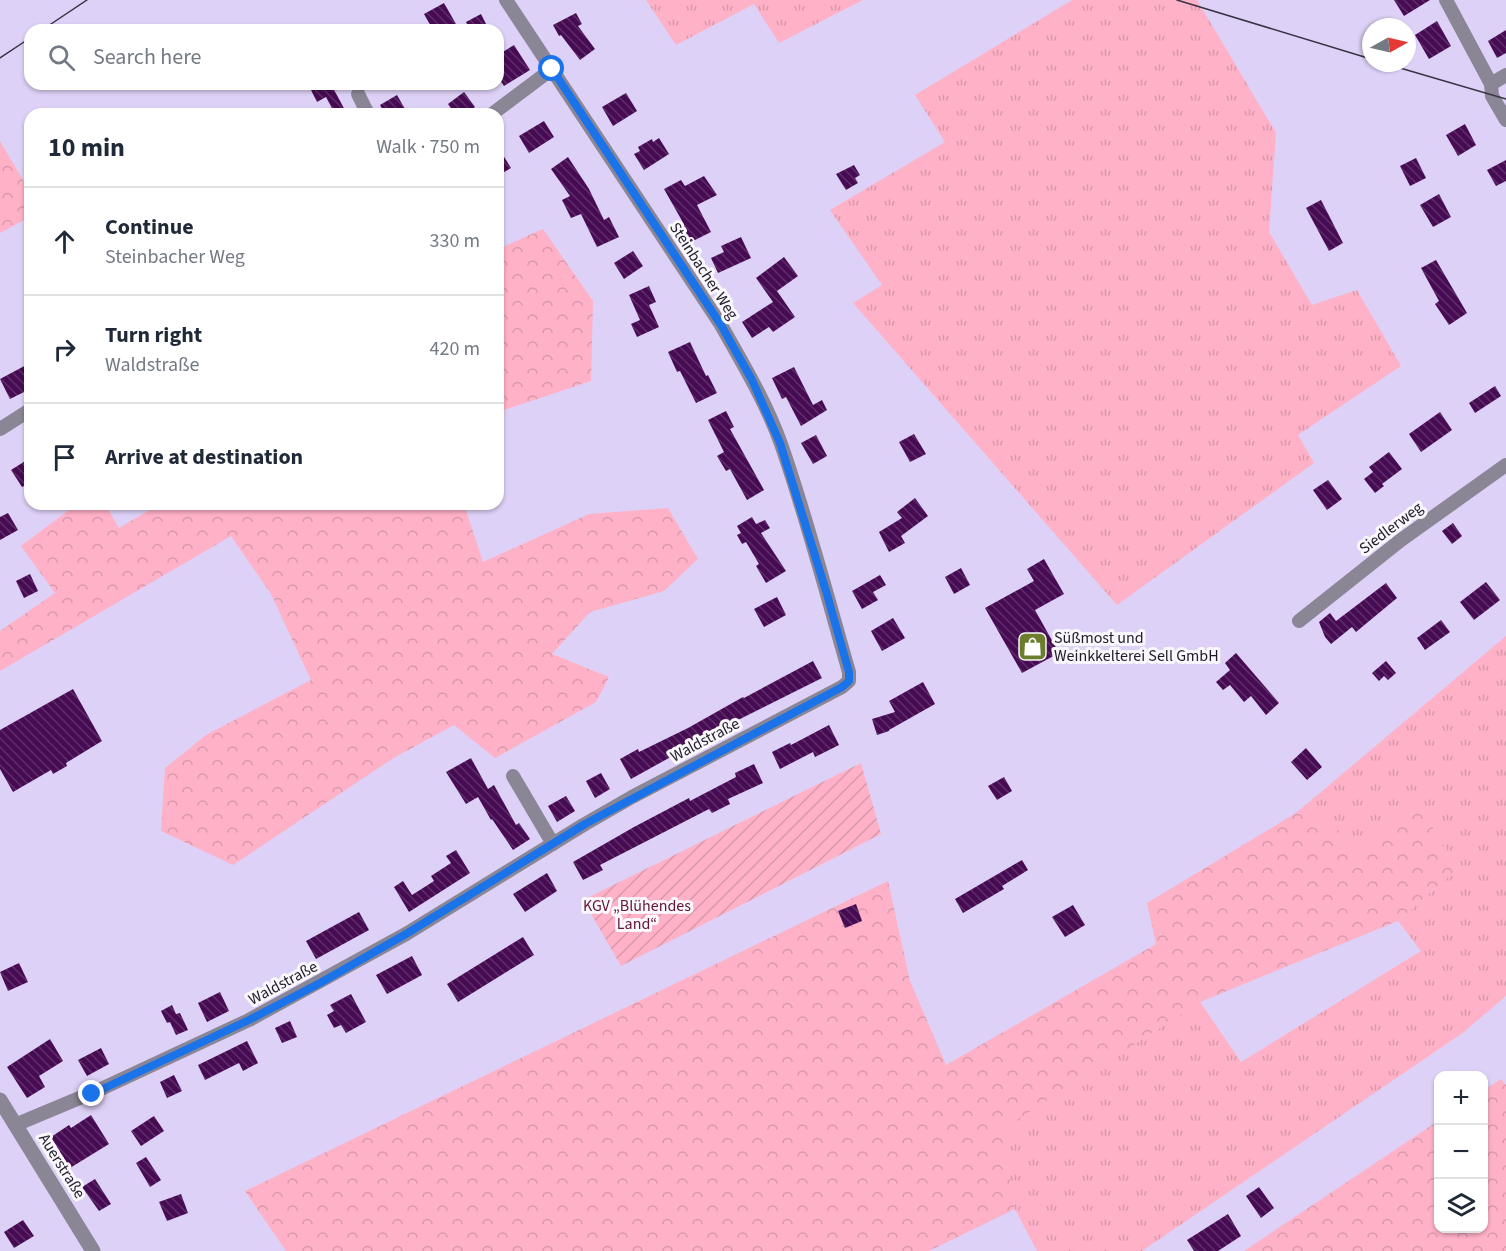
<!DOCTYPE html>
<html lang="en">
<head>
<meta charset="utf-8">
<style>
	:root { --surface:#fff; --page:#f2f2f3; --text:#1f2937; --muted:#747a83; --line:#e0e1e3 }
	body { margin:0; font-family:"Source Sans 3",sans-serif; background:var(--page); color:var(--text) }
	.controls { position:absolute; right:18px; bottom:18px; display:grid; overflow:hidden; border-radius:12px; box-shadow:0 2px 4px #0004 }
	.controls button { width:54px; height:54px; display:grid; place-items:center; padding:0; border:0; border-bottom:2px solid var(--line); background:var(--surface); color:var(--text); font:30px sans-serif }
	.compass { position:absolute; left:1362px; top:18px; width:54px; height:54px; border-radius:50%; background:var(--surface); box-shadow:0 2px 4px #0004; rotate:82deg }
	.stop { position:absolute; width:18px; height:18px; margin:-14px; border:4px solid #1a73e8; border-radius:50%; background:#fff }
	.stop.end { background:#1a73e8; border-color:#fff; box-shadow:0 2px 6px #0008 }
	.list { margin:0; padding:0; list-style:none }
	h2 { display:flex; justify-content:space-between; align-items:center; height:78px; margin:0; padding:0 24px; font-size:26px }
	h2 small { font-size:20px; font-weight:400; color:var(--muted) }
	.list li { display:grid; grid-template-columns:39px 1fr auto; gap:18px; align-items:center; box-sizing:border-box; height:108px; padding:0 24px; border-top:2px solid var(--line) }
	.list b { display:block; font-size:22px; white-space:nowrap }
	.list p { margin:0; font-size:20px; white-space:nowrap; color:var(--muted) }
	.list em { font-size:20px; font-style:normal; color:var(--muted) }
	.icon { flex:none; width:33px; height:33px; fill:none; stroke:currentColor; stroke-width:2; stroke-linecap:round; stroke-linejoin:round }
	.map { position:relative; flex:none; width:1506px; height:1251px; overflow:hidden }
	.search { position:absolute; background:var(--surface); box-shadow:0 2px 4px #0004; left:24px; top:24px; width:480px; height:66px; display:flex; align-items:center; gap:15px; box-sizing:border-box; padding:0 21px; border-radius:18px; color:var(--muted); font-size:22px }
	.panel { position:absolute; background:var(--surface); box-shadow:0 2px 4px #0004; left:24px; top:108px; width:480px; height:402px; border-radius:18px }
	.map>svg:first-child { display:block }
</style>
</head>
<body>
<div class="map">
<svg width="1506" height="1251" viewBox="0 0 1506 1251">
	<defs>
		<pattern id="grass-tufts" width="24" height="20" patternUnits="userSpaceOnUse" patternTransform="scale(1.5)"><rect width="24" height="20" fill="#feb1c7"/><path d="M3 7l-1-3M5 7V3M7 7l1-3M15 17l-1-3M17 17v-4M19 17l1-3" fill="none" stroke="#d998ab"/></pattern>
		<pattern id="forest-crowns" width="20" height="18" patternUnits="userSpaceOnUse" patternTransform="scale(1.5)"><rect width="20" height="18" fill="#feb1c7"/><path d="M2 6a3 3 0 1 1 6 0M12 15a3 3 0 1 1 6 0" fill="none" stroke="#d998ab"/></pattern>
		<pattern id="garden-furrows" width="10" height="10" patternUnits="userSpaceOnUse" patternTransform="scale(1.5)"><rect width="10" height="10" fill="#feb1c7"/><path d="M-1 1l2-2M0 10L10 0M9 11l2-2" fill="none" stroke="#d998ab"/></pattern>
		<pattern id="building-back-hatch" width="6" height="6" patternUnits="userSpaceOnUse" patternTransform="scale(1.5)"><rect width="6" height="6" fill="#470b53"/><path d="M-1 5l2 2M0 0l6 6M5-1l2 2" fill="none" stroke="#5e2e68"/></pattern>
	</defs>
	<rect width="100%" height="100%" fill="#ded1f7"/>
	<g fill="url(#grass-tufts)">
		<polygon points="646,0 863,0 779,43 754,4 676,45"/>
		<polygon points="1072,0 1197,0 1276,133 1269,232 1312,305 1357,290 1401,366 1298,435 1314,463 1117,605 853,303 882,285 830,210 945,142 915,95"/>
		<polygon points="1506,636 1506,996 1464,1032 1142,1251 1037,1251 1015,1209 1002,1129 1200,1002 1241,1062 1421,951 1398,921 1458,868 1419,807 1356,852 1330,821 1296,813"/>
	</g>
	<g fill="url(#forest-crowns)">
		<polygon points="0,141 30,192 30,217 0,233"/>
		<polygon points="543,229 593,301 591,381 498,412 498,249"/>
		<polygon points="77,504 105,504 119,528 160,504 464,504 483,562 589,514 668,508 698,559 664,591 590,612 552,654 609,677 596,702 495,758 454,725 392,759 233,865 161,831 165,768 206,735 311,680 271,594 231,536 0,671 0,631 55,593 21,546"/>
		<polygon points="1419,806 1458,868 1398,921 1200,1002 1003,1129 1015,1209 929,1251 286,1251 245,1191 888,881 910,981 946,1065 1156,944 1147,903 1296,813 1330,820 1356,851"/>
		<polygon points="1501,1079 1506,1085 1506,1251 1244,1251 1438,1121 1438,1228 1484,1228 1484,1090"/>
	</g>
	<polygon fill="url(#garden-furrows)" points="861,763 881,834 621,966 583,900"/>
	<g fill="url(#building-back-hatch)">
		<polygon points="1394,0 1430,0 1404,16"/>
		<polygon points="444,3 456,24 445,30 433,30 424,14"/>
		<polygon points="576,13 582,24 578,26 595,49 580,60 561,35 559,36 553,25"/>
		<polygon points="481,14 489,30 470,30 466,22"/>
		<polygon points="1437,21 1451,46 1429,59 1415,35"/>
		<polygon points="1506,30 1506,53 1497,58 1488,41"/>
		<polygon points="514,45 530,70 504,86 498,77 498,55"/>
		<polygon points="308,84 331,84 347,114 335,114 326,97 317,102"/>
		<polygon points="464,92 475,107 465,114 455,114 448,104"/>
		<polygon points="626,93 637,111 613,126 602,107"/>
		<polygon points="397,95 405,109 396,114 385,114 380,105"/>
		<polygon points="544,121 554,137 529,153 519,136"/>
		<polygon points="1465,124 1476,145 1458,156 1446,135"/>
		<polygon points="659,138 669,154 644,170 634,154 640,151 638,147 652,139 653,142"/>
		<polygon points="498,147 511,168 498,176"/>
		<polygon points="568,157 589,189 604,220 609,217 619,237 597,247 581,214 571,218 562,200 570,196 551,169"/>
		<polygon points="1416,158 1426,178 1410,186 1400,166"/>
		<polygon points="1506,160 1506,181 1496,186 1487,170"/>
		<polygon points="854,165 860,175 855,178 858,183 846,190 836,174"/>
		<polygon points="704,176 717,195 697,205 711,232 691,242 682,226 684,225 681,219 664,189 681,180 685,186"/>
		<polygon points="1439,194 1451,217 1433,227 1420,205"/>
		<polygon points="1321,200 1343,243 1329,251 1306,208"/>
		<polygon points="741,237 751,258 718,273 711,258 724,252 721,246"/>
		<polygon points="633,251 643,266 624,279 614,263"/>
		<polygon points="784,257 798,276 777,291 795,317 773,332 769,327 752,338 742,322 773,302 756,278"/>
		<polygon points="1436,260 1467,313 1449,325 1435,304 1439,301 1421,268"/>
		<polygon points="649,286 656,302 649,305 659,327 637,337 631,324 640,320 629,295"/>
		<polygon points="690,342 706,376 708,375 717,393 696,403 680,371 677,372 668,352"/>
		<polygon points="30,363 30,389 10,399 0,379"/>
		<polygon points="794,367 813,405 822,400 827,410 801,426 786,397 782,399 772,378"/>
		<polygon points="1495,386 1501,396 1475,413 1469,403"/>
		<polygon points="726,411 734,427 730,429 764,490 747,500 730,469 726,471 717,456 724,452 708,420"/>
		<polygon points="1440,412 1452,430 1421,452 1409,434"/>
		<polygon points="914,434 926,454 910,462 899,442"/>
		<polygon points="816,435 827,456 813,464 801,443"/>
		<polygon points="1389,452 1402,469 1382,484 1384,486 1375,493 1364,479 1373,472 1369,467"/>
		<polygon points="30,458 30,483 22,487 11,470"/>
		<polygon points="1328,480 1342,499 1327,510 1313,490"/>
		<polygon points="915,498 928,516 901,536 905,543 889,552 879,532 902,518 897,512"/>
		<polygon points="8,513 18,530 0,540 0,517"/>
		<polygon points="752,517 756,524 765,520 770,528 761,533 786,571 766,583 756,566 759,564 746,542 742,544 737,535 741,533 737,526"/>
		<polygon points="1453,523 1462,536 1452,544 1442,531"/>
		<polygon points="1044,559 1064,594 1035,610 1059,653 1022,673 985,608 1034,581 1027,569"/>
		<polygon points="961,568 970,585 954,594 945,577"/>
		<polygon points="30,574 38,591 24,598 16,581"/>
		<polygon points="880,575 886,585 873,592 878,600 862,609 852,591"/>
		<polygon points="1486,582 1500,600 1474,620 1460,602"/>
		<polygon points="1386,583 1397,598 1356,632 1352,627 1331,644 1325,637 1319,622 1330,613 1336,621"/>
		<polygon points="777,597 786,615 764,627 754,609"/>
		<polygon points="893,618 905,638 882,651 871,631"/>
		<polygon points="1441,620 1450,632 1425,650 1417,638"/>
		<polygon points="1236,653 1279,703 1266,715 1251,696 1244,702 1230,685 1223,690 1216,682 1230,670 1225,663"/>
		<polygon points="813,661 822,678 732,723 631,779 620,759 638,749 639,752 688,728 743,697 744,698"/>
		<polygon points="1386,661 1396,673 1388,680 1384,676 1379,681 1372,673"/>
		<polygon points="923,682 935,704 889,730 889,731 877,735 872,719 895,712 889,701"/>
		<polygon points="73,689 102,741 66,763 67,766 53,774 51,770 13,792 0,769 0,730"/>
		<polygon points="829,725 839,745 815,757 813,752 780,769 772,752 790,743 791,745"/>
		<polygon points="1306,748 1322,767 1307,780 1291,762"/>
		<polygon points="471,758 488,789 494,785 516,825 519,823 530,839 513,850 492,819 491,820 478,797 466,804 446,772"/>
		<polygon points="754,764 763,783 728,799 730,804 712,813 709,809 600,865 603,870 583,880 573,862 634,827 689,798 690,801 736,777 735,773"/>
		<polygon points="601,773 610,789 595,798 586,781"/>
		<polygon points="1004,777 1012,791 997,800 988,786"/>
		<polygon points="566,796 575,811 557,822 548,806"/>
		<polygon points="456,850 470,873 409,912 394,887 403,881 412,895 434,881 431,876 451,863 446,856"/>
		<polygon points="1022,860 1028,870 1002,886 1004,889 963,913 955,899"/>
		<polygon points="547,873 557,891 525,912 513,894"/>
		<polygon points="856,904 862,921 845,928 838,911"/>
		<polygon points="1073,905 1085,925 1065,937 1052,917"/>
		<polygon points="359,912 369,930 316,959 306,941"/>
		<polygon points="523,937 534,955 458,1002 447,984"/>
		<polygon points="412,956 422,975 387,994 376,975"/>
		<polygon points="19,963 28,982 8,991 0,972"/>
		<polygon points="220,992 229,1011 207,1022 198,1003"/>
		<polygon points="351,994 366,1022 346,1033 341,1025 334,1028 327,1015 334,1011 330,1005"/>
		<polygon points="172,1005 176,1014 180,1013 188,1030 176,1035 170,1022 167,1023 161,1011"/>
		<polygon points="290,1021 297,1037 282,1043 275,1028"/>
		<polygon points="50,1039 63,1061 39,1076 45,1087 27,1098 7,1067"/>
		<polygon points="247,1041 258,1063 243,1071 239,1063 205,1080 198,1065"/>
		<polygon points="101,1048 109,1064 87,1076 78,1060"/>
		<polygon points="174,1075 182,1091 167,1098 160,1082"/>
		<polygon points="91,1115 109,1144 70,1168 51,1137 69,1125 71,1128"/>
		<polygon points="154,1116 164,1131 141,1146 131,1131"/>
		<polygon points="146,1157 161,1180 150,1187 136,1163"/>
		<polygon points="95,1179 111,1204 99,1211 82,1187"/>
		<polygon points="1259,1187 1274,1208 1261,1218 1246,1196"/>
		<polygon points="181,1194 188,1213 167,1221 159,1202"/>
		<polygon points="1228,1214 1241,1236 1218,1251 1194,1251 1187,1240"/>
		<polygon points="23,1220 34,1236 14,1248 4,1232"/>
	</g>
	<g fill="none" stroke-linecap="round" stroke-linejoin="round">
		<g stroke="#8b8696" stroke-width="14">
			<polyline points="1446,0 1491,84 1492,96 1506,120"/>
			<polyline points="1491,84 1506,75"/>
			<polyline points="358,94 368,114"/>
			<polyline points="492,114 552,69"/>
			<polyline points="0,429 30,410"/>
			<polyline points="1299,621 1401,540 1506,465"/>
			<polyline points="513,776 553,844"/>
			<path d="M 15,1125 L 101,1089 L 249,1020 L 406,934 L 585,824 L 632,797 L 842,687 L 849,681 L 849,672 C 827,596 807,518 781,444 C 766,402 743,364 721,325 L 506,0"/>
		</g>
		<polyline stroke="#8b8696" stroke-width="15" points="0,1100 93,1251"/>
		<g stroke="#383242" stroke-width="1.5">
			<polyline points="1177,0 1371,59"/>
			<polyline points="42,30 87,0"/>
			<polyline points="0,58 30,38"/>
			<polyline points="1383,63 1506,99"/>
		</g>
	</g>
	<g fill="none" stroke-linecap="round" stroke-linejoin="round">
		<polyline stroke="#1a73e8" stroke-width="8" points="92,1094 249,1020 320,983 406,934 585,824 842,687 849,681 849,672 826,591 780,443 752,380 721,325 552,69"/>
	</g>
	<defs>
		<symbol id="shop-square" viewBox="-11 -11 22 22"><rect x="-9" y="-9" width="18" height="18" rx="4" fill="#6c7e2e" stroke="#faf8fc"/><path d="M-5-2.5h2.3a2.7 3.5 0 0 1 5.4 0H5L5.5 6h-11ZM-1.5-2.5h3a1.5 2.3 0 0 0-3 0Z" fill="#fff"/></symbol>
	</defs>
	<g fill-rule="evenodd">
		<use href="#shop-square" x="1016" y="630" width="33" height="33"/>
	</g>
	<g text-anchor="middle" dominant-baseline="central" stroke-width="6" stroke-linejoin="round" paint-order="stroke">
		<g font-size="16" fill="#201b28" stroke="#faf8fc">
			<text transform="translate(704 271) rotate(57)">Steinbacher Weg</text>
			<text transform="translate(1391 528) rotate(-37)">Siedlerweg</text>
			<text transform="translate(705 740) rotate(-28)">Waldstraße</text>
			<text transform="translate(283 983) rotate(-28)">Waldstraße</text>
			<text transform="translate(62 1166) rotate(58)">Auerstraße</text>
		</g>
		<g font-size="16" fill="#201b28" stroke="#faf8fc" text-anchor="start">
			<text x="1054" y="638">Süßmost und<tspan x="1054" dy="18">Weinkkelterei Sell GmbH</tspan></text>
		</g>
		<g font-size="16" fill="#611434" stroke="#faf8fc">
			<text x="637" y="906">KGV „Blühendes<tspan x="637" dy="18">Land“</tspan></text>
		</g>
	</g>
</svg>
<div class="controls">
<button>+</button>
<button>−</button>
<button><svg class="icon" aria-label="layers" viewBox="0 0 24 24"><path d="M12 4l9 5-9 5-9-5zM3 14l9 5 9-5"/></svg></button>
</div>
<svg class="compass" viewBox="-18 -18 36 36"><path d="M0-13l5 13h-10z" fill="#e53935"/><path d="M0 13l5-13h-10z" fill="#747a83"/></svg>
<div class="stop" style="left:552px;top:69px"></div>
<div class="stop end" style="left:92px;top:1094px"></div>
<div class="search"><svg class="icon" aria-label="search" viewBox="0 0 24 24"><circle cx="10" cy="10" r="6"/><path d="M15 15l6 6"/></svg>Search here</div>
<section class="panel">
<h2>10 min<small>Walk · 750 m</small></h2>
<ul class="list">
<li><svg class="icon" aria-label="ahead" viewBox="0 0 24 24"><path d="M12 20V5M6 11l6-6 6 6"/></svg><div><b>Continue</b><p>Steinbacher Weg</p></div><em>330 m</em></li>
<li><svg class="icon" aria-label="right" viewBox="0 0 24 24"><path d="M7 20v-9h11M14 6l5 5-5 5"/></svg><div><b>Turn right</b><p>Waldstraße</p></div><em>420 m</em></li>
<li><svg class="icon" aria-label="arrive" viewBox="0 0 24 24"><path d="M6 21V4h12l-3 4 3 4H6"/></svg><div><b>Arrive at destination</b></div></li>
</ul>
</section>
</div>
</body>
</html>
